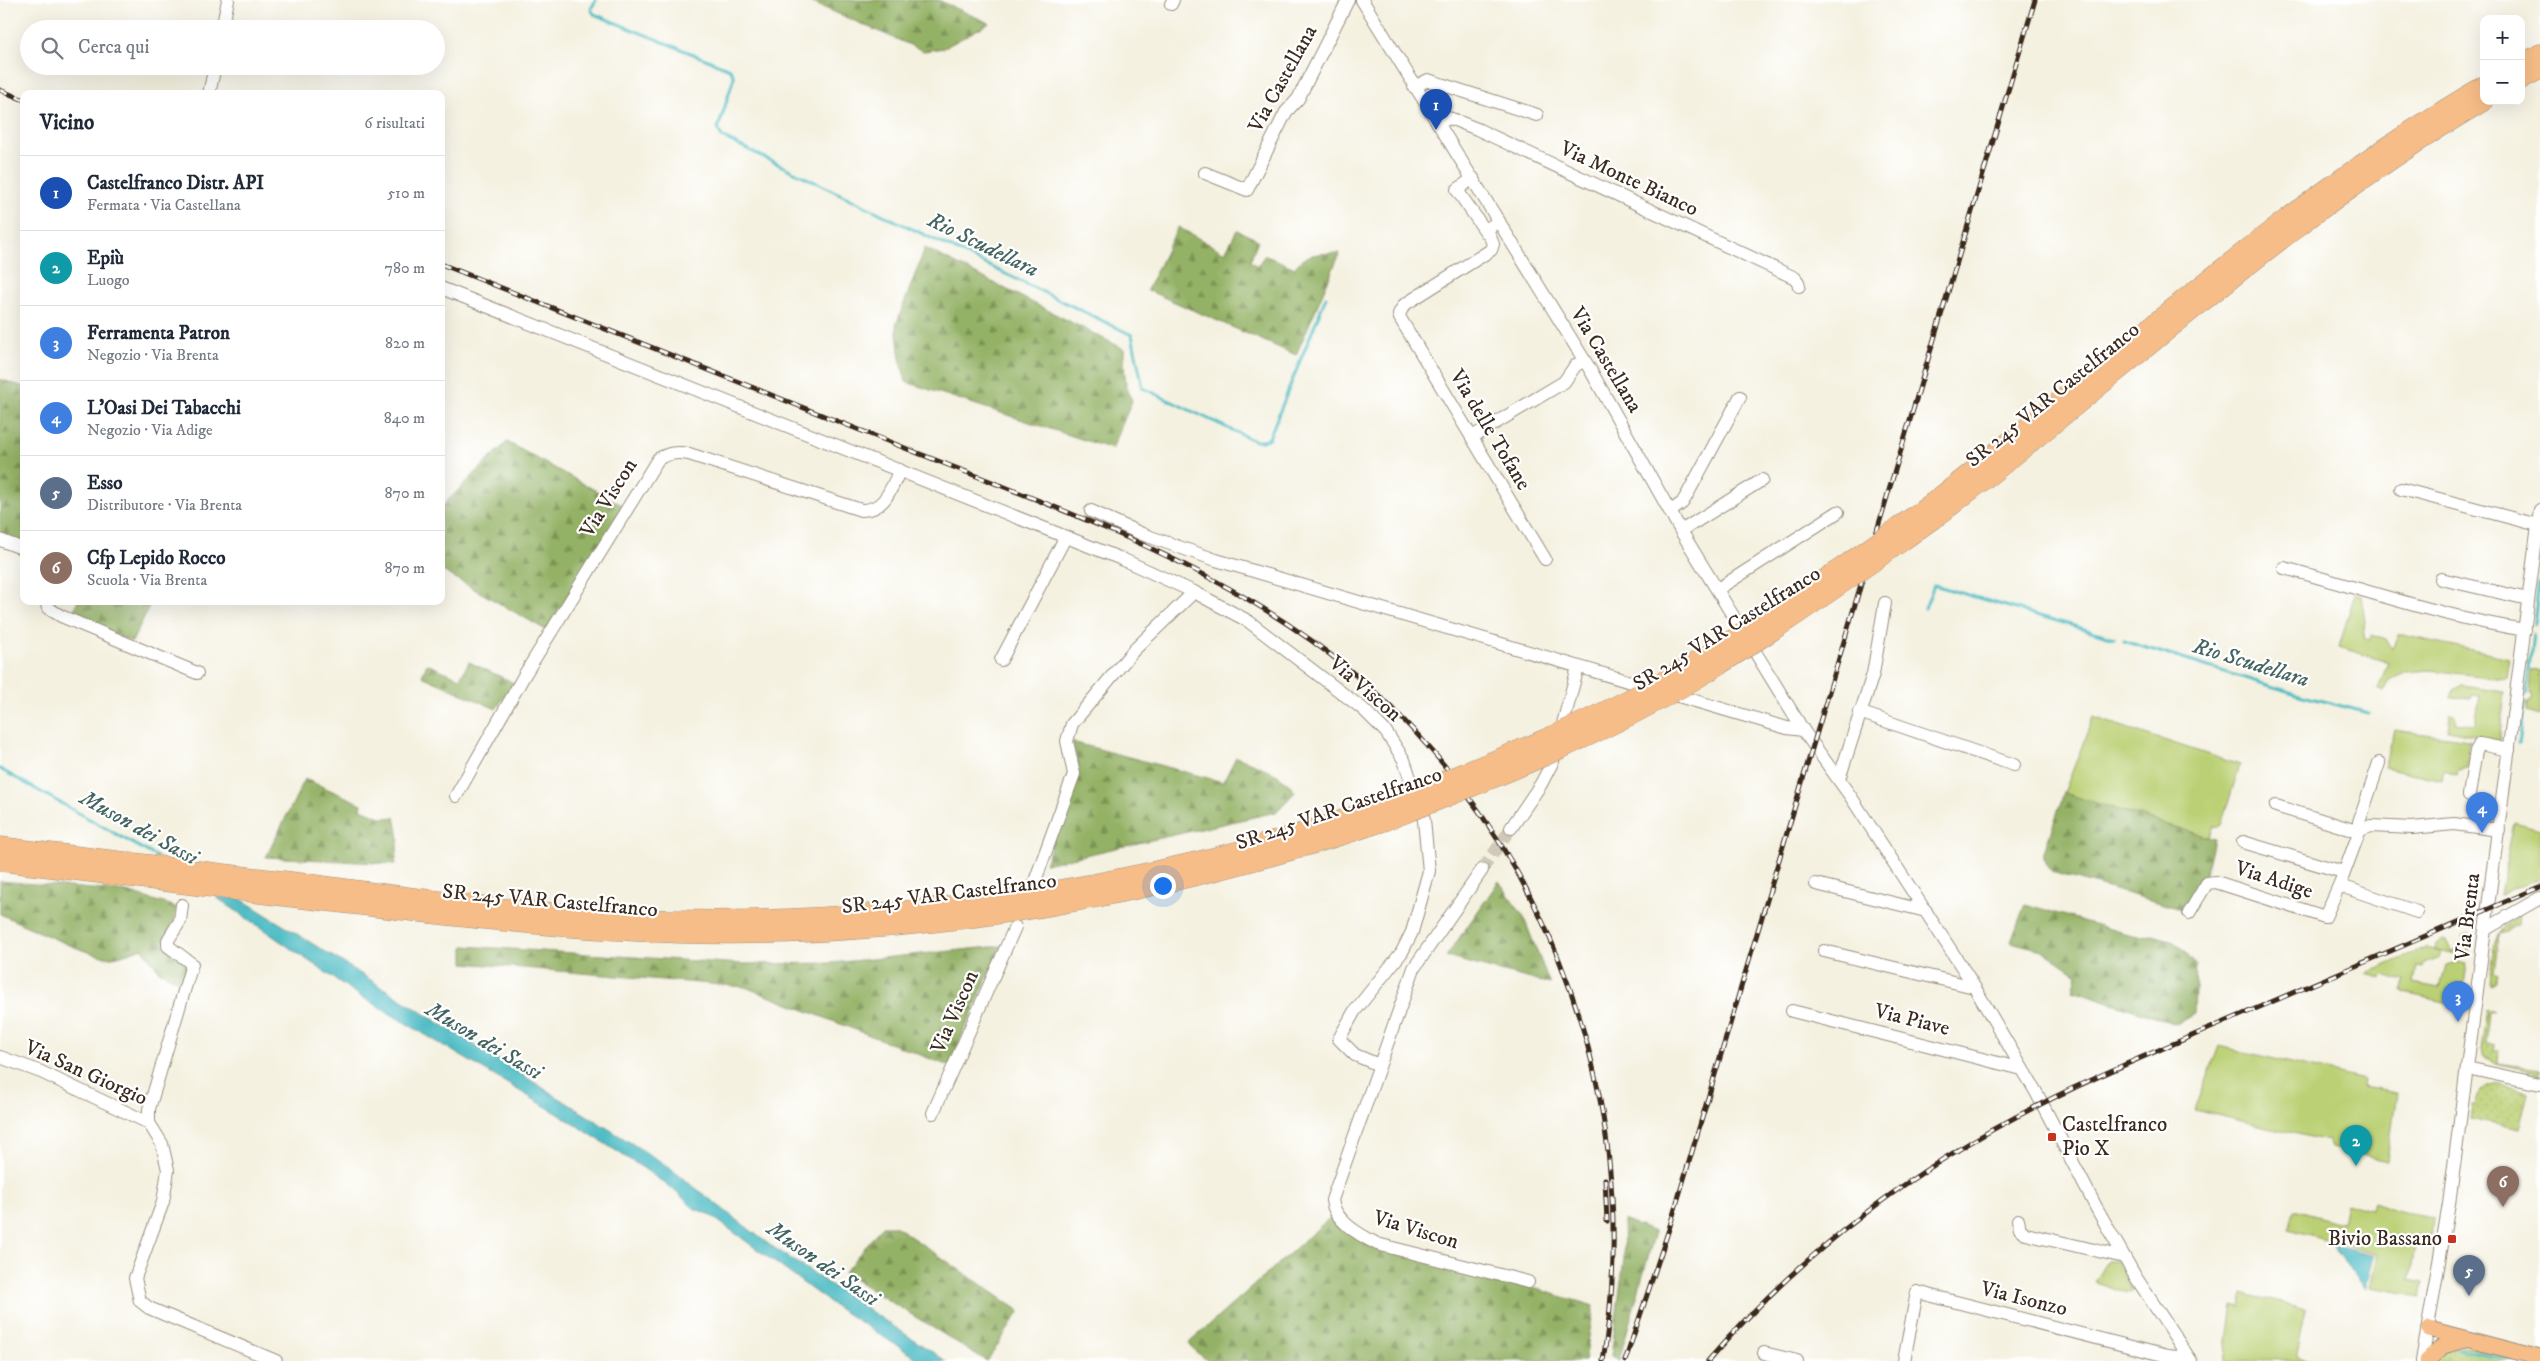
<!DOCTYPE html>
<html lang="it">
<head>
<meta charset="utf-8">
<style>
	:root { --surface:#fff; --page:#f6f6f7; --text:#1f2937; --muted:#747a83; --line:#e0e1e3; --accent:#111827 }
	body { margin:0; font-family:"IM FELL DW Pica",serif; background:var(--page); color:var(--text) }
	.controls { position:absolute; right:15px; top:15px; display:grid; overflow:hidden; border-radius:10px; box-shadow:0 5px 20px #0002 }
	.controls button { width:45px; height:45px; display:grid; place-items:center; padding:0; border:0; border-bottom:1px solid var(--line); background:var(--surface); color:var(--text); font:25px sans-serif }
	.you { position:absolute; left:1162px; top:885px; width:18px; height:18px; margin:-12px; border:4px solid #fff; border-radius:50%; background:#1a73e8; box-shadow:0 0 0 8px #1a73e833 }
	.badge { display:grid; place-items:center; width:32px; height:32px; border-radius:50%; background:var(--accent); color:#fff; font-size:16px; font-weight:700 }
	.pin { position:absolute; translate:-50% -41px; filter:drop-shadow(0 1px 2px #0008) }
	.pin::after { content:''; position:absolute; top:26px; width:18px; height:15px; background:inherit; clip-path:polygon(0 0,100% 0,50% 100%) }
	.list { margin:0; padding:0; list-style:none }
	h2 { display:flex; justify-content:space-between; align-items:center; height:65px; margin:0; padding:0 20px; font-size:21px }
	h2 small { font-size:16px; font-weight:400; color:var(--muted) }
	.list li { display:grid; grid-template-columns:32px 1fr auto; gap:15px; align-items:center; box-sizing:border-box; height:75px; padding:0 20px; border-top:1px solid var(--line) }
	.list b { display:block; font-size:19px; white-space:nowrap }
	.list p { margin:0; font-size:16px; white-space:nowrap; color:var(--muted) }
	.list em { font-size:16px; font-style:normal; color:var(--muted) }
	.icon { flex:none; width:28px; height:28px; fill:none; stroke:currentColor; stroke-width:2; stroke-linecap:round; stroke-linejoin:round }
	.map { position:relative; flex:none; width:2540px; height:1361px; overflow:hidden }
	.search { position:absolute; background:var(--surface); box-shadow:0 5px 20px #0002; left:20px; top:20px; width:425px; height:55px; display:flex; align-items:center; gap:12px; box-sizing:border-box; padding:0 18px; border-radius:28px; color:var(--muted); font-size:19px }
	.panel { position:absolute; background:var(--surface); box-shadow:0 5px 20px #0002; left:20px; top:90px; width:425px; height:515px; border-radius:10px }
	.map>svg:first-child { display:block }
</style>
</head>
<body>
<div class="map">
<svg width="2540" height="1361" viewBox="0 0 2540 1361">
	<defs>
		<pattern id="grass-dots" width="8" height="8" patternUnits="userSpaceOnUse" patternTransform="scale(1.25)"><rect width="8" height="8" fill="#bbd074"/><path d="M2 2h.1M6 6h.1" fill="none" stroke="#a2b364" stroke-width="1.8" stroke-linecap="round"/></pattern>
		<pattern id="forest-firs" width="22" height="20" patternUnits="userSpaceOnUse" patternTransform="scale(1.25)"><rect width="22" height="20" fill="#94b266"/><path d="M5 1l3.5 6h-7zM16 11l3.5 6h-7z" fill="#7a9153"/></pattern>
	</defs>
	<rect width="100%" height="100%" fill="#fff"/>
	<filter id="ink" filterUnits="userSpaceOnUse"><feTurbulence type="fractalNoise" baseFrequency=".02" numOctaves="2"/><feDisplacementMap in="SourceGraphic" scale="10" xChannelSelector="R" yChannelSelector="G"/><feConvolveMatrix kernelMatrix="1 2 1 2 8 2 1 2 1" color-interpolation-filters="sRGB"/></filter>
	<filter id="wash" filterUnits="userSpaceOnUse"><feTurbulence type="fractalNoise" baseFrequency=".0096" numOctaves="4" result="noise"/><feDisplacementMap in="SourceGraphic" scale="20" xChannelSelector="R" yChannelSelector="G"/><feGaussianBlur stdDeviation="1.12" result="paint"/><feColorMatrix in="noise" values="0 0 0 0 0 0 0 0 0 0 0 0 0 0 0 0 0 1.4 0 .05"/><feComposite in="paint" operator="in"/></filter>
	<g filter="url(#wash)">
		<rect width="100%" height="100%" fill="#f4f1e0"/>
		<g fill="url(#grass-dots)" stroke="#7b7d49">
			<path d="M 2518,914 L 2517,925 L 2511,926 L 2507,932 L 2499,934 L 2494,971 L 2498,973 L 2495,983 L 2490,985 C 2492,953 2492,934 2518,914 Z"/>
			<polygon points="2487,1010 2494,1011 2489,1013 2486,1044 2495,1045 2494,1051 2499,1051 2498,1063 2540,1069 2540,1073 2496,1063 2484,1057 2481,1049"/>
			<path d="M 2499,1084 L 2528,1092 L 2519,1129 L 2470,1119 L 2472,1104 L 2475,1104 C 2479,1091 2486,1085 2499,1084 Z"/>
			<polygon points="2466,1346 2530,1361 2431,1361 2436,1354"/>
		</g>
		<g fill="url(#forest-firs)" stroke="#686e42">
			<polygon points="806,0 938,0 989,23 944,48 924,51"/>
			<path d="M 1178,227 L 1225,253 L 1237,230 L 1258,240 L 1250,261 L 1257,266 L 1265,255 L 1295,268 C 1305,251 1323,254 1340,253 L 1296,355 L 1147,290 Z"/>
			<path d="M 925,248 L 1124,349 C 1124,368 1124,384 1132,401 L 1112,449 L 906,382 L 900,358 L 896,325 Z"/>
			<polygon points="0,379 24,387 24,546 0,536"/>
			<polygon points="507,442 624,506 546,630 441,570 441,507"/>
			<polygon points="78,601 152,601 132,642 71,617"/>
			<polygon points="469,662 514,683 496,709 422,676 427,664 460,678"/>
			<path d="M 1072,742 L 1223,782 L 1236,757 C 1257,765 1283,773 1295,792 L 1276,812 L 1045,864 L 1079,767 Z"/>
			<polygon points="305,779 362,804 361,809 383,818 395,817 399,838 395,864 266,857"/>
			<path d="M 2064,793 L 2214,839 L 2203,886 L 2185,910 L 2055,873 C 2046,868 2043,862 2044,852 Z"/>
			<path d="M 0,881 L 127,892 L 176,907 L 175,919 L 162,943 L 188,965 L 181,983 L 159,971 L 142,948 C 133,951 122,956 112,957 C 93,959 23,924 0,914 Z"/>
			<polygon points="1499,881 1523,916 1550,984 1446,957"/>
			<polygon points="2025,904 2120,932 2137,936 2153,935 2174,941 2196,965 2194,1014 2176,1024 2073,990 2077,974 2042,950 2011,942"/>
			<polygon points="464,946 742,964 832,963 1001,946 949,1066 745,987 464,963"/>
			<polygon points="1334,1214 1357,1236 1594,1306 1585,1361 1208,1361 1195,1351 1189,1343"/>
			<polygon points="1623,1220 1655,1232 1619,1360 1611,1356 1624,1259"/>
			<polygon points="882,1226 895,1226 1020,1311 987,1361 844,1273"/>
		</g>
		<g fill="#bbd074" stroke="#7b7d49">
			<polygon points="2355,593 2361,595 2365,620 2363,638 2370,640 2371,635 2384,638 2392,649 2398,634 2509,658 2506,679 2429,670 2407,672 2390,680 2384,692 2378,690 2388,662 2339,647"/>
			<polygon points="2532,668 2540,671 2540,716 2527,712 2528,701 2531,701 2533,695 2530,694"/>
			<polygon points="2461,686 2505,692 2499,741 2448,730 2450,714 2455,715 2455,722 2475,725 2480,696 2471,695 2470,698 2452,697 2454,690"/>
			<polygon points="2093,717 2240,765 2221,825 2218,827 2213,826 2208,837 2064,793"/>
			<polygon points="2395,730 2470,740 2467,768 2458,770 2457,775 2444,771 2442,780 2384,767"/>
			<polygon points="2514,822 2540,829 2540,878 2500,895"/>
			<polygon points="2467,934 2472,935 2468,957 2435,949 2436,944 2443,939 2447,942 2451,951 2468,946 2462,936"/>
			<polygon points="2426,948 2441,951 2439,957 2424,963 2423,968 2417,967 2414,983 2440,988 2446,965 2457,962 2467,964 2461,1006 2405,993 2402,990 2404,980 2383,975 2381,978 2366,974"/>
			<polygon points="2219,1046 2364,1080 2363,1087 2397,1093 2387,1161 2331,1148 2328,1141 2195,1110"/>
			<polygon points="2373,1202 2399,1211 2433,1217 2431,1240 2416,1238 2410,1279 2424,1282 2421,1297 2370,1288 2378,1254 2289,1229 2294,1210 2342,1223 2346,1203 2371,1210"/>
			<polygon points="2108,1261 2117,1261 2132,1292 2127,1293 2095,1282"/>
			<polygon points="2243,1293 2306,1310 2296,1357 2314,1361 2224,1361 2232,1306 2240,1308"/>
		</g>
		<g fill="#4ebcc4" stroke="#447371">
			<polygon points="216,897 241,899 663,1163 767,1243 946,1361 921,1361 912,1355 833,1305 709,1214 695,1209 675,1191 646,1170 565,1118 357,994"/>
			<polygon points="2331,1244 2374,1255 2366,1289"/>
		</g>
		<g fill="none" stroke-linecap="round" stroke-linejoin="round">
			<g stroke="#4ebcc4" stroke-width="3">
				<polyline points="596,0 591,9 594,14 730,69 734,77 718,129 722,137 1132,335 1143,388 1255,441 1262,441 1269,438 1326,297"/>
				<polyline points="2540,574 2540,572"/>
				<polyline points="1925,608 1934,585 2115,638"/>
				<polyline points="2534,624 2539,583"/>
				<polyline points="2124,641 2303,696 2369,713"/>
				<polyline points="2526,694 2533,634"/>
				<polyline points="2519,744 2525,702"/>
				<polyline points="0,769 157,857"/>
				<polyline points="2458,1349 2518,1361"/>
			</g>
		</g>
	</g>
	<g filter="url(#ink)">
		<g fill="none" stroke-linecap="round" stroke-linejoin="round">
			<polyline stroke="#cfc9b9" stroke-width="12" stroke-dasharray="12 6" stroke-linecap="butt" points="1482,870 1511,828"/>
			<defs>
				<g id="minor">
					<polyline points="1362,0 1591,371 1681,531 1803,730 1851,797 1969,978 2036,1092 2096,1207 2135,1276 2191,1361"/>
					<polyline points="1171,4 1173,0"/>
					<polyline points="222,29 228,0"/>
					<polyline points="1414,87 1428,80 1537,115"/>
					<polyline points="209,94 215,66"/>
					<polyline points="1439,124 1448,118 1452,119 1477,129 1795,278 1798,282 1799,286"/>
					<polyline points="1205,173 1247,190 1286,112 1298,99 1348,0"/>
					<polyline points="1473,178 1457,190 1486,232"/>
					<polyline points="1499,221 1487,229 1493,244 1491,250 1404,305 1399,314 1400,318 1545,559"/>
					<polyline points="441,288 1124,560 1194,592 1248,621 1363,709 1386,732 1404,760 1424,820 1429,871 1412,932 1402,952 1354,1012 1339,1039 1355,1055 1379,1065"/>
					<polyline points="1472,437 1564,382 1575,366 1584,360"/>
					<polyline points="2401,489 2538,525"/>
					<polyline points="1091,511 1142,534 1216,560 1787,728 1803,730"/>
					<polyline points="1671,511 1682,503 1687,495 1740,397"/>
					<polyline points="1681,531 1762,480"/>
					<polyline points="0,540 24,549"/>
					<path d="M 2284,568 C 2364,589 2442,617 2525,630"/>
					<polyline points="2441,579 2528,599"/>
					<polyline points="1718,589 1838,512"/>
					<polyline points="46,601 48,608 61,616 197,673"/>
					<polyline points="1001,660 1065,538"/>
					<polyline points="1859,712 2014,765"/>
					<polyline points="1839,779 1873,674 1885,603"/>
					<polyline points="2469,795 2476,751 2480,744 2509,750"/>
					<path d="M 456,796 L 525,674 L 658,459 C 669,453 676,452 689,454 L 861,510 C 885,511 891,488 900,470"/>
					<polyline points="2276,806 2350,829 2360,830 2359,822 2379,763"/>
					<polyline points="1511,828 1541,784 1553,761 1578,667"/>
					<polyline points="2243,842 2343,872"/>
					<path d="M 1482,870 L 1414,968 L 1332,1200 C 1334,1221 1360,1235 1377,1244 L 1528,1282"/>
					<polyline points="1035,881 1074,774 1067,741 1072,724 1133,651 1194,592"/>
					<polyline points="1816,884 1926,911"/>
					<polyline points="2417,912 2344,887 2341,881 2360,830 2371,826 2412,828 2454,824 2499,830"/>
					<polyline points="2189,913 2207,883 2216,882 2325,917 2341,881"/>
					<polyline points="2486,929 2540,898"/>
					<polyline points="1824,951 1974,987"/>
					<polyline points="1792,1011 2022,1069"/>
					<polyline points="0,1057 41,1072 149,1123 162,1144 168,1170 163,1202 135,1278 140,1301 149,1308 276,1361"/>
					<polyline points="2467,1068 2540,1084"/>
					<polyline points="933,1113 1015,927"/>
					<polyline points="149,1123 149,1109 192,964 168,946 168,940 180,921 182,905"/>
					<polyline points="2018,1220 2020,1229 2026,1234 2124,1257"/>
					<polyline points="1764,1353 1797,1361"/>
					<polyline points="1904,1361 1917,1292 2167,1356 2189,1358"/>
					<polyline points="2422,1361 2449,1204 2540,510"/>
				</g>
				<g id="major">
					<polyline points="2429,1329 2540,1358"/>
					<polyline points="2427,1361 2443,1346 2466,1340"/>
				</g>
				<g id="highway">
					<polyline points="2521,64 2540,53"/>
					<polyline points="2521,80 2540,70"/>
					<path d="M 1932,502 C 2114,362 2284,201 2484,85"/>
					<path d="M 1939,516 C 2120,377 2287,217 2485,101"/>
					<path d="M 0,846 C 103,859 205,870 308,883 C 429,899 550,916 673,919 C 814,922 955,909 1093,883 C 1193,864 1290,840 1385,804"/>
					<path d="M 0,862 C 126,877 252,894 378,908 C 478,920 579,931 680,934 C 918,941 1163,897 1387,821"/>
				</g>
			</defs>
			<use href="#minor" stroke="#988e7f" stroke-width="14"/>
			<use href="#major" stroke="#988e7f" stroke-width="17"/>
			<use href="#highway" stroke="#988e7f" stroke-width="19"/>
			<use href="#minor" stroke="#fff" stroke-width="12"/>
			<use href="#major" stroke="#f7bd88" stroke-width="15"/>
			<use href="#highway" stroke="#f7bd88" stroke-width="18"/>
			<defs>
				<g id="rail">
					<polyline points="0,90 24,100"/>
					<path d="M 441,264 C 601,327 761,391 920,454 C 1055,507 1194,556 1312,641 C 1537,803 1649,1090 1603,1361"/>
					<polyline points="1605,1179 1607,1221"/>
					<polyline points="1625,1361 1669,1229 2035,0"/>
					<path d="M 1708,1361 C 1800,1254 1915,1167 2041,1104 C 2105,1071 2174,1044 2241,1015 C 2340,973 2440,930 2540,887"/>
				</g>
			</defs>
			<use href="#rail" stroke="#3b2a1e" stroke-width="5"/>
			<use href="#rail" stroke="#fff" stroke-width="3" stroke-dasharray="9" stroke-linecap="butt"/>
			<defs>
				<g id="highway-bridge">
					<path d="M 1385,804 C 1477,767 1571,731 1658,683 C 1754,629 1844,567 1932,502"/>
					<path d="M 1387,821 C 1495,779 1604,736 1704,675 C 1785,626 1862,570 1939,516"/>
				</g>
			</defs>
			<use href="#highway-bridge" stroke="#988e7f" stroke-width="19" stroke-linecap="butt"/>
			<use href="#highway-bridge" stroke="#f7bd88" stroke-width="18"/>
		</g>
	</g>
	<g fill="#c8321e" stroke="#fff" stroke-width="2">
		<rect x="2047" y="1132" width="10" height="10" rx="2.5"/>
		<rect x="2447" y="1234" width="10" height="10" rx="2.5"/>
	</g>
	<g text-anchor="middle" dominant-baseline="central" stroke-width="4.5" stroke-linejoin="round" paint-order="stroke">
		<g font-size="21" fill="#3b2a1e" stroke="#fff">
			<text transform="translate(1283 79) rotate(-61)">Via Castellana</text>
			<text transform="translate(1629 179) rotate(25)">Via Monte Bianco</text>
			<text transform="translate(1606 360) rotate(59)">Via Castellana</text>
			<text transform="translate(2053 395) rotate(-39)">SR 245 VAR Castelfranco</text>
			<text transform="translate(1490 430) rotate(59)">Via delle Tofane</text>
			<text transform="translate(609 498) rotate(-58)">Via Viscon</text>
			<text transform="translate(1727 629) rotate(-32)">SR 245 VAR Castelfranco</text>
			<text transform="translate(1365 689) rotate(41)">Via Viscon</text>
			<text transform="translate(1339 809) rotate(-19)">SR 245 VAR Castelfranco</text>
			<text transform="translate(2274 880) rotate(18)">Via Adige</text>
			<text transform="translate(949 894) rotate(-7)">SR 245 VAR Castelfranco</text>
			<text transform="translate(550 901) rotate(5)">SR 245 VAR Castelfranco</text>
			<text transform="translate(2468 917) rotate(-83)">Via Brenta</text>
			<text transform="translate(955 1012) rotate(-66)">Via Viscon</text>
			<text transform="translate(1912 1020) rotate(14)">Via Piave</text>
			<text transform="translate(86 1073) rotate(24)">Via San Giorgio</text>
			<text transform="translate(1416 1230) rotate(17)">Via Viscon</text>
			<text transform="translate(2024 1299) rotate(14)">Via Isonzo</text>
		</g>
		<g font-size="21" fill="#3b2a1e" stroke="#fff" text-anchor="start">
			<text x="2062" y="1125">Castelfranco<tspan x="2062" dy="24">Pio X</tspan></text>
			<text x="2442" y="1239" text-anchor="end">Bivio Bassano</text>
		</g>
		<g font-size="22" font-style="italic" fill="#436460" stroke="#fff">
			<text transform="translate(983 245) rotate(26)">Rio Scudellara</text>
			<text transform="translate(2251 663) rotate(17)">Rio Scudellara</text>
			<text transform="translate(139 828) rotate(29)">Muson dei Sassi</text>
			<text transform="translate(484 1041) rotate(31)">Muson dei Sassi</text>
			<text transform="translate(823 1264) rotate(35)">Muson dei Sassi</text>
		</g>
	</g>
</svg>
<div class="controls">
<button>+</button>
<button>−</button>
</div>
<div class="you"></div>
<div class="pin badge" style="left:1436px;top:130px;background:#1a4fb4">1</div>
<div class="pin badge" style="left:2356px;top:1166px;background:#0f9aa8">2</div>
<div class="pin badge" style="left:2458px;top:1022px;background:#3f7fe0">3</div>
<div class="pin badge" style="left:2482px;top:833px;background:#3f7fe0">4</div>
<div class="pin badge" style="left:2469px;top:1296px;background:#5c6f8a">5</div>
<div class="pin badge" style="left:2503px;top:1207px;background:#8d6e63">6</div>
<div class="search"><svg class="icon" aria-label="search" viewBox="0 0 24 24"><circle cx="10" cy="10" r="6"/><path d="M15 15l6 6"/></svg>Cerca qui</div>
<section class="panel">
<h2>Vicino<small>6 risultati</small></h2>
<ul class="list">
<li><span class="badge" style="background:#1a4fb4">1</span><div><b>Castelfranco Distr. API</b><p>Fermata · Via Castellana</p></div><em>510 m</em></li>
<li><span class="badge" style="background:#0f9aa8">2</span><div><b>Epiù</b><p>Luogo</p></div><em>780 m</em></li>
<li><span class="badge" style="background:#3f7fe0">3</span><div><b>Ferramenta Patron</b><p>Negozio · Via Brenta</p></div><em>820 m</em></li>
<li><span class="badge" style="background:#3f7fe0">4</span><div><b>L'Oasi Dei Tabacchi</b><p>Negozio · Via Adige</p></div><em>840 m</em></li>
<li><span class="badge" style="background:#5c6f8a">5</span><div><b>Esso</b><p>Distributore · Via Brenta</p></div><em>870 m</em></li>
<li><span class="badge" style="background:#8d6e63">6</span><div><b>Cfp Lepido Rocco</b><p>Scuola · Via Brenta</p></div><em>870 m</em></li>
</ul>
</section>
</div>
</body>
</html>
